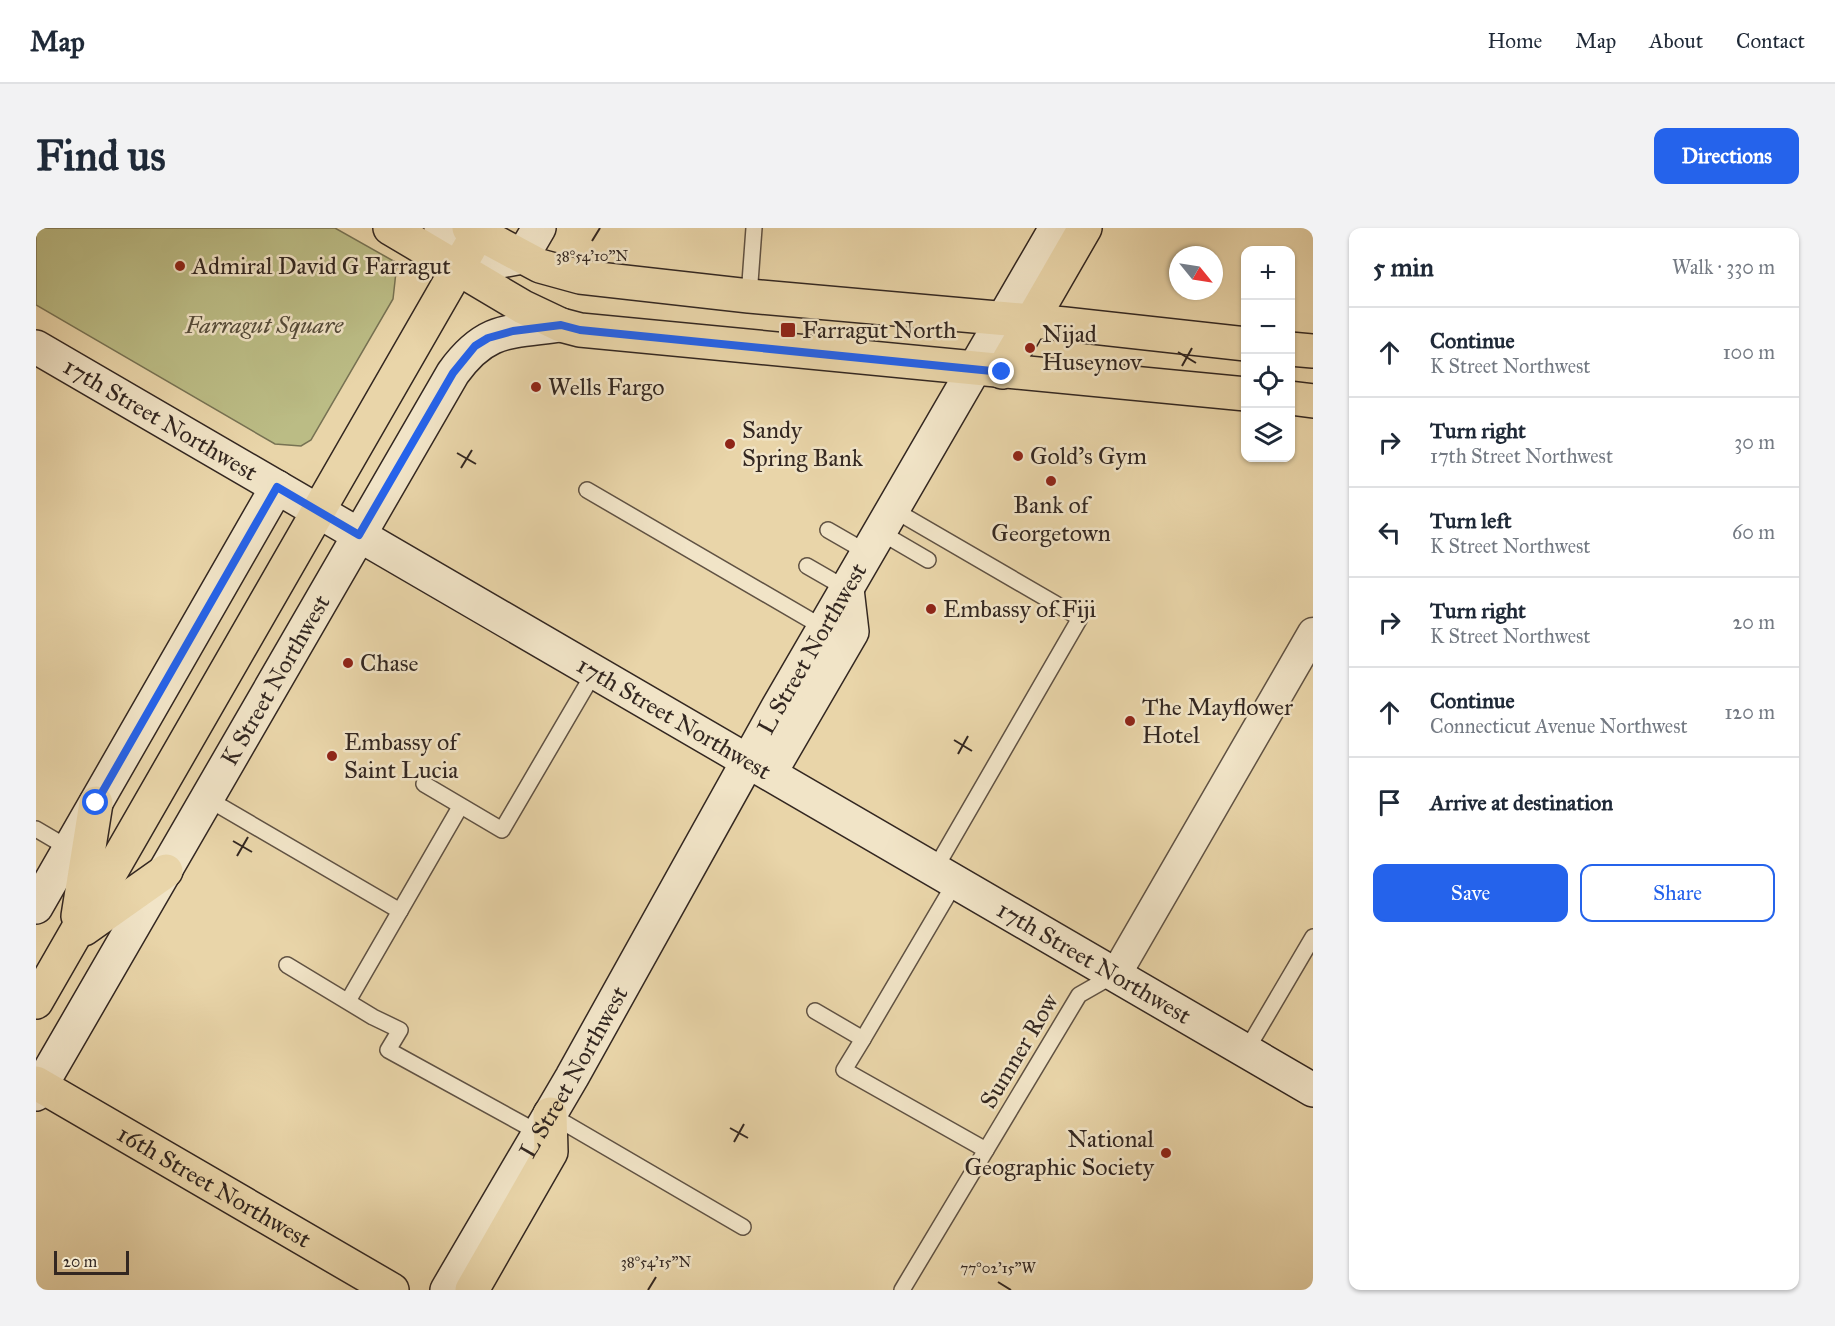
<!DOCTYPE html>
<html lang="en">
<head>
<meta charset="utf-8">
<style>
	:root { --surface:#fff; --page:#f2f2f3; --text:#1f2937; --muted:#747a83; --line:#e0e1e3; --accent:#2563eb }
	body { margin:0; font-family:"IM FELL Great Primer",serif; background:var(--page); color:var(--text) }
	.controls { position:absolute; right:18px; top:18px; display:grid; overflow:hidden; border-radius:12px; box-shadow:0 2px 4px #0004 }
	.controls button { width:54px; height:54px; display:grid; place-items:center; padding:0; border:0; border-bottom:2px solid var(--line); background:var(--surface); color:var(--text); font:30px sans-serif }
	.compass { position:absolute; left:1133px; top:18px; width:54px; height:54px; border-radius:50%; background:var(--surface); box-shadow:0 2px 4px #0004; rotate:120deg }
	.scale { position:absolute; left:18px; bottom:15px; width:75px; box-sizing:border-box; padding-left:6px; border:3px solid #332721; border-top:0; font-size:16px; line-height:21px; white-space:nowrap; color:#332721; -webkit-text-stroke:4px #f1e4c7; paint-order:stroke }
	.stop { position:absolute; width:18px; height:18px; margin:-14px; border:4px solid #2563eb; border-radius:50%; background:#fff }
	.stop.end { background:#2563eb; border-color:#fff; box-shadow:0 2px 6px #0008 }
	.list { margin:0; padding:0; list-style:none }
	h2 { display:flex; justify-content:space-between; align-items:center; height:78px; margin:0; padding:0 24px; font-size:26px }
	h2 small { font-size:20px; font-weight:400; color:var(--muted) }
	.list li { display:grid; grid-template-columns:39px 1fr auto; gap:18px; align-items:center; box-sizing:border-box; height:90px; padding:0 24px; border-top:2px solid var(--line) }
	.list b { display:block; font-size:22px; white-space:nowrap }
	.list p { margin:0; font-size:20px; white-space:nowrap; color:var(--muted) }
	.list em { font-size:20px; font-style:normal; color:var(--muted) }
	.actions { display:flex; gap:12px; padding:18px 24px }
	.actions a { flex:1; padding:14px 0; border:2px solid var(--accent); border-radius:12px; text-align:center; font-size:21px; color:var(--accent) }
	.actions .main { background:var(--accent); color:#fff }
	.icon { flex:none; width:33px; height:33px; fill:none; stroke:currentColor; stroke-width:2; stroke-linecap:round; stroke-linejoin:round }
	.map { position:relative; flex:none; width:1277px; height:1062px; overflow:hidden; border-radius:12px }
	header { display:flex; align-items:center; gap:36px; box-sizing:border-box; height:84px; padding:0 30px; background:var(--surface); border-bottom:2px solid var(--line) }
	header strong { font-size:28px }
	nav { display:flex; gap:33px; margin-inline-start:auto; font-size:21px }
	.intro { display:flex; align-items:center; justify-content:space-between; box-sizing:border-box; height:144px; padding:0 36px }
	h1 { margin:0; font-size:42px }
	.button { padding:15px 27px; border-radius:12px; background:var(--accent); color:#fff; font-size:21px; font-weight:700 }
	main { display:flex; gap:36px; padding:0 36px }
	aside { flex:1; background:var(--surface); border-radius:12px; box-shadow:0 2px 4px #0004 }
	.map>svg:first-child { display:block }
</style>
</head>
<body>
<header>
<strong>Map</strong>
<nav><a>Home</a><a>Map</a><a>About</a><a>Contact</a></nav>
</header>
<div class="intro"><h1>Find us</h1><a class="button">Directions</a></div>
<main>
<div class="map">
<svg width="1277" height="1062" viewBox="0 0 1277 1062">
	<rect width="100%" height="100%" fill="#e9d5a9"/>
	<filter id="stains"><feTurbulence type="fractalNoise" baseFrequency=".00333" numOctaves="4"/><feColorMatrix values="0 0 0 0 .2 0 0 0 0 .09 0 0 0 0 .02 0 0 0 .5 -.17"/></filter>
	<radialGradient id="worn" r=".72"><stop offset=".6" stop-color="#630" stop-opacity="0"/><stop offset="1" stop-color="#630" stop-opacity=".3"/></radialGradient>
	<polygon fill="#bbbc85" stroke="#777253" stroke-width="1.5" points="0,0 299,0 361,35 357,71 275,212 265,218 239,216 0,77"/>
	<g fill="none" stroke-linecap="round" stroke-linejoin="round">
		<defs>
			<g id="lane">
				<polyline points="713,68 718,0"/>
				<polyline points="551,262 788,400"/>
				<polyline points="858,282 1044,390 899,641"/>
				<polyline points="792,302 832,325"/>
				<polyline points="844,304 892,332"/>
				<polyline points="771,338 811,361"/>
				<polyline points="388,556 466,602 559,443"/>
				<polyline points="172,571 364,683"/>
				<polyline points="0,601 34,621"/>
				<polyline points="251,737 337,789 364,802 352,822 503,905"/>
				<polyline points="312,773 424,579"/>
				<polyline points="779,783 827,811 808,842 950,922"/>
				<polyline points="827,811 920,653"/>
				<polyline points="1210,823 1277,709"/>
				<polyline points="515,887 707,999"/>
				<polyline points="866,1062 1043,767 1078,747"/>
			</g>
			<polyline id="street" points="1080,746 1277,405"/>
			<g id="secondary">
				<polyline points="405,0 422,41 486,29 503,0"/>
				<path id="s1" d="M 0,119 L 1277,862"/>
				<polyline points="734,545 816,404 811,361"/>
				<polyline points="0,679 241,259"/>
				<path id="s2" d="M 0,866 L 417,145 C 450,99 474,104 525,97"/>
				<path id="s3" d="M 411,1062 L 536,849 L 742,479 L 1020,0"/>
			</g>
			<g id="primary">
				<polyline points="354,0 487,79 525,97 544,102 1210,166"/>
				<polyline points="433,0 504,38 544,49 713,68 1029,96 1210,116"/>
				<polyline points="1254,121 1277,123"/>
				<polyline points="966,144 1049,0"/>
				<polyline points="1254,170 1277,173"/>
				<path id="s4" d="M 0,855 L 356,1062"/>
				<polyline points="436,1062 515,924 514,886"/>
			</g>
			<g id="highway">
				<polyline points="42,688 60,575"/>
				<polyline points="48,701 130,643"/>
				<polyline points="0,774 445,0"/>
			</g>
		</defs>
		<use href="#lane" stroke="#605243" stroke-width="18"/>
		<use href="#street" stroke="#605243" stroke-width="33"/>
		<use href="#secondary" stroke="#332721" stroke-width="36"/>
		<use href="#primary" stroke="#332721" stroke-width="36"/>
		<use href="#highway" stroke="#332721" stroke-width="36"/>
		<use href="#lane" stroke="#f1e4c7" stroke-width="15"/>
		<use href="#street" stroke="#f1e4c7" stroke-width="30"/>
		<use href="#secondary" stroke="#f1e4c7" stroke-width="33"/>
		<use href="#primary" stroke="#e9d5a9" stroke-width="33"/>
		<use href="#highway" stroke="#e9d5a9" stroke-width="33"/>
	</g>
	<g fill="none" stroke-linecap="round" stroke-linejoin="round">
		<polyline stroke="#2563eb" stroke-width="8" points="60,575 241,259 323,307 417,145 439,118 452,110 477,103 525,97 544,102 966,144"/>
	</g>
	<path fill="none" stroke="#332721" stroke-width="2" d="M 556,13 L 564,0M 1142,124 L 1160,135M 1146,138 L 1156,120M 421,225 L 440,236M 425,240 L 436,222M 918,512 L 936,523M 922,526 L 932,508M 197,613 L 216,624M 201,628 L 212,609M 694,900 L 712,910M 698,914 L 708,896M 962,1054 L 975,1062M 612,1062 L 620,1049"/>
	<g fill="#8f2418" stroke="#f1e4c7" stroke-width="2">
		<circle cx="144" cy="38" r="6"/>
		<rect x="744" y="94" width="16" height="16" rx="3"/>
		<circle cx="994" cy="120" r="6"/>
		<circle cx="500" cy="159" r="6"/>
		<circle cx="694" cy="216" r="6"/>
		<circle cx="982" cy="228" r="6"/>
		<circle cx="1015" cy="253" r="6"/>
		<circle cx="895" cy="381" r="6"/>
		<circle cx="312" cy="435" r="6"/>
		<circle cx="1094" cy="493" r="6"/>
		<circle cx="296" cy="528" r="6"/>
		<circle cx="1130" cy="925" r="6"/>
	</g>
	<g text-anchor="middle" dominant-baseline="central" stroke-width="5" stroke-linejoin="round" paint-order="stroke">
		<g font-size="24" fill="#332721" stroke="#f1e4c7" text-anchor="start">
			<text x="156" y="38">Admiral David G Farragut</text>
			<text x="766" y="102">Farragut North</text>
			<text x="1006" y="106">Nijad<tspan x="1006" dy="28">Huseynov</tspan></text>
			<text x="512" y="159">Wells Fargo</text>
			<text x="706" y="202">Sandy<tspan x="706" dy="28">Spring Bank</tspan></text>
			<text x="994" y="228">Gold's Gym</text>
			<text x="1015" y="277" text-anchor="middle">Bank of<tspan x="1015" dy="28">Georgetown</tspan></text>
			<text x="907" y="381">Embassy of Fiji</text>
			<text x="324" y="435">Chase</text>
			<text x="1106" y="479">The Mayflower<tspan x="1106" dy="28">Hotel</tspan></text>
			<text x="308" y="514">Embassy of<tspan x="308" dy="28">Saint Lucia</tspan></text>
			<text x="1118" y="911" text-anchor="end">National<tspan x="1118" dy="28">Geographic Society</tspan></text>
		</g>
		<g font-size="24" font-style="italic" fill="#554c3a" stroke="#f1e4c7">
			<text x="228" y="97">Farragut Square</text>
		</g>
		<g font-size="24" fill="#332721" stroke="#f1e4c7">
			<text stroke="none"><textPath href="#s1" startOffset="144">17th Street Northwest</textPath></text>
			<text stroke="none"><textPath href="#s3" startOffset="738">L Street Northwest</textPath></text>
			<text stroke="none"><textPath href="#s2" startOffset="478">K Street Northwest</textPath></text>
			<text stroke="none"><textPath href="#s1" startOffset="738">17th Street Northwest</textPath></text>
			<text stroke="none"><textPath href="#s1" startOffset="1224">17th Street Northwest</textPath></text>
			<text transform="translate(983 823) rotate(-59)">Sumner Row</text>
			<text stroke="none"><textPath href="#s3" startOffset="252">L Street Northwest</textPath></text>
			<text stroke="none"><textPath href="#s4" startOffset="206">16th Street Northwest</textPath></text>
		</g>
	</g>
	<g font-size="15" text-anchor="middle" fill="#332721" stroke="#f1e4c7" stroke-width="5" stroke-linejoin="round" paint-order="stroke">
		<text x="556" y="33">38°54'10"N</text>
		<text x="620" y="1039">38°54'15"N</text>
		<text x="962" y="1045">77°02'15"W</text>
	</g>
	<rect width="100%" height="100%" filter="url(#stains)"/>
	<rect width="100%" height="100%" fill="url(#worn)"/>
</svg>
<div class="controls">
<button>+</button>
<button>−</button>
<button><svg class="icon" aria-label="locate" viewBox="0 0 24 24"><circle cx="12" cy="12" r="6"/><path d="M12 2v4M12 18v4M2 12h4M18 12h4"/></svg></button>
<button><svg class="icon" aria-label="layers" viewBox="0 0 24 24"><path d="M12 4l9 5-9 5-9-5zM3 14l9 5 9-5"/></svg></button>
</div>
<svg class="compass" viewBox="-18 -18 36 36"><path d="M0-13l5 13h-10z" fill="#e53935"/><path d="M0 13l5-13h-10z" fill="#747a83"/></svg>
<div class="scale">20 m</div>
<div class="stop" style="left:60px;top:575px"></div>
<div class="stop end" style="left:966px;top:144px"></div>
</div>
<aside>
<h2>5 min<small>Walk · 330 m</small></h2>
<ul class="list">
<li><svg class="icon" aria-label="ahead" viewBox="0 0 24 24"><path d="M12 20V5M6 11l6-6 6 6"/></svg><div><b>Continue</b><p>K Street Northwest</p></div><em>100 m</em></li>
<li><svg class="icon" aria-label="right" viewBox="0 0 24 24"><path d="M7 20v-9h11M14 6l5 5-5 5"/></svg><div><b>Turn right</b><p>17th Street Northwest</p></div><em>30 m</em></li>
<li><svg class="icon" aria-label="left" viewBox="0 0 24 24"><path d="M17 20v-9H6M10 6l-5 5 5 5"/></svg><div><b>Turn left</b><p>K Street Northwest</p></div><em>60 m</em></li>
<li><svg class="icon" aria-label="right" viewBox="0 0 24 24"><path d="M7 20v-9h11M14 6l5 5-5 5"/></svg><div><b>Turn right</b><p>K Street Northwest</p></div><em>20 m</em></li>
<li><svg class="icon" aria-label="ahead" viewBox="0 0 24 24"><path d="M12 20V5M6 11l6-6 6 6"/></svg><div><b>Continue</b><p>Connecticut Avenue Northwest</p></div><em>120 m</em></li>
<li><svg class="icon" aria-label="arrive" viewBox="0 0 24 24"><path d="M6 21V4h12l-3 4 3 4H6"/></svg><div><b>Arrive at destination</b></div></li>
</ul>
<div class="actions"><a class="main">Save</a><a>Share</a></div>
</aside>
</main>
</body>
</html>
